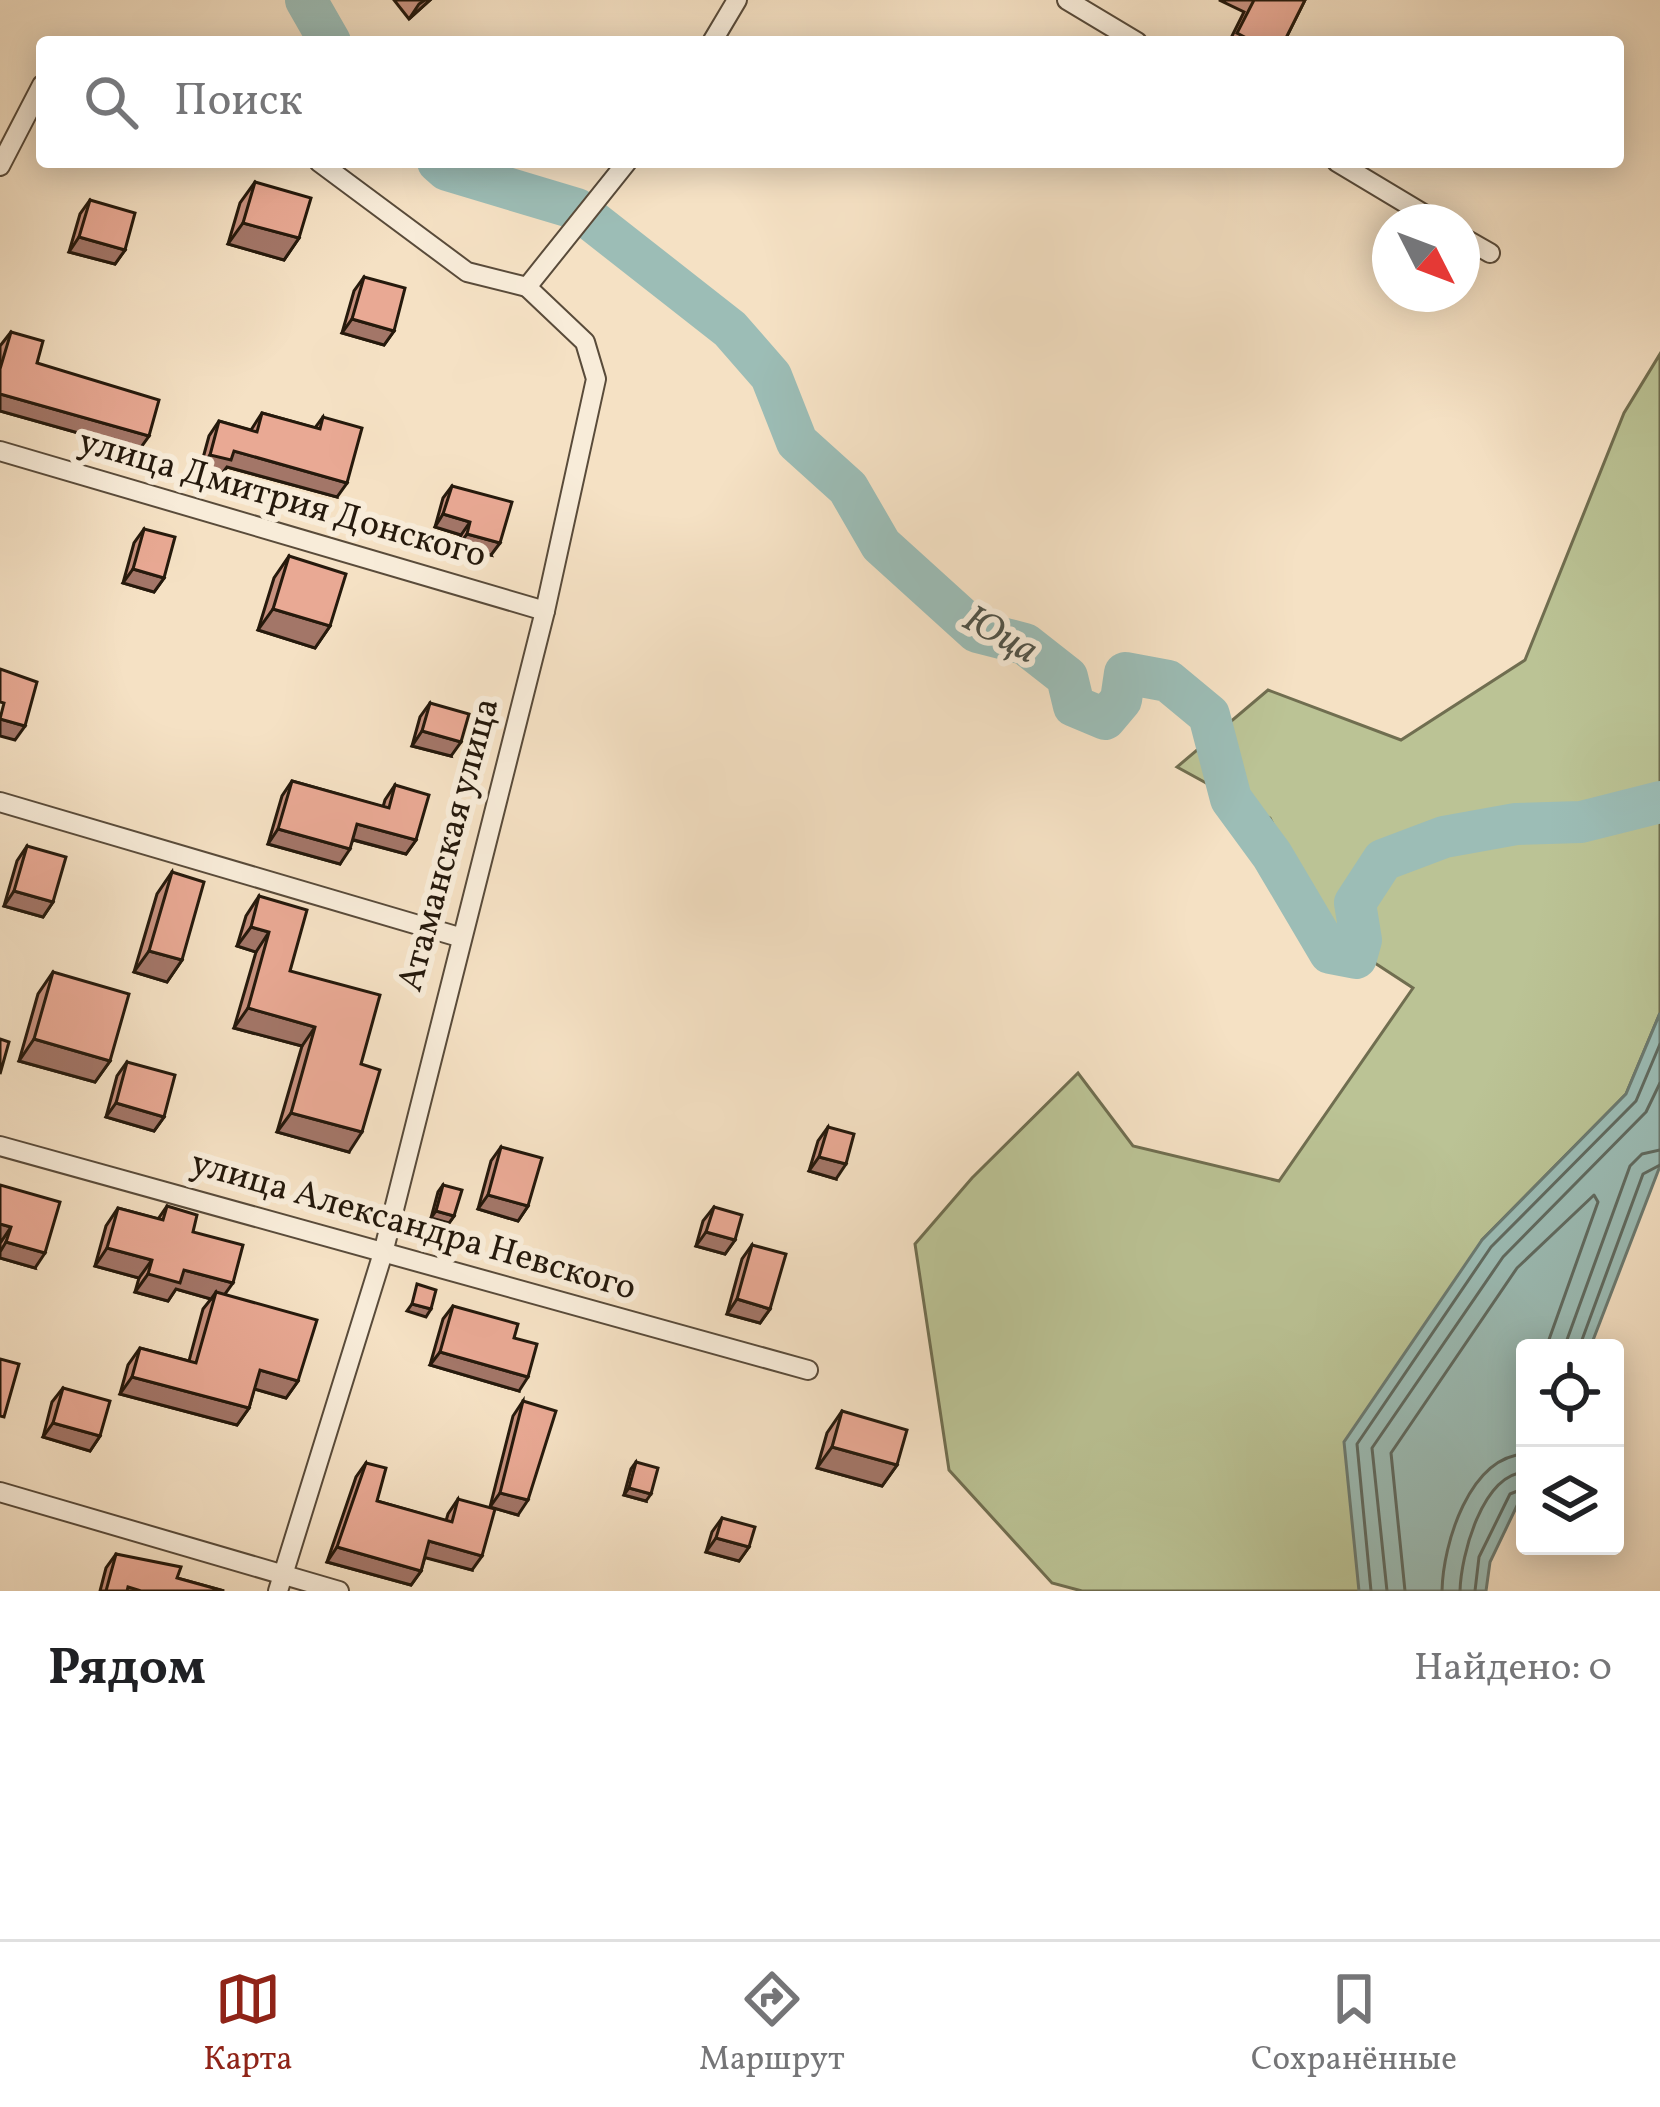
<!DOCTYPE html>
<html lang="ru">
<head>
<meta charset="utf-8">
<style>
	:root { --surface:#fff; --page:#f2f2f2; --text:#202124; --muted:#757577; --line:#e0e0e0; --accent:#8f2418 }
	body { margin:0; font-family:Vollkorn,serif; background:var(--page); color:var(--text) }
	.controls { position:absolute; right:36px; bottom:36px; display:grid; overflow:hidden; border-radius:12px; box-shadow:0 6px 30px #0003 }
	.controls button { width:108px; height:108px; display:grid; place-items:center; padding:0; border:0; border-bottom:3px solid var(--line); background:var(--surface); color:var(--text); font:60px sans-serif }
	.compass { position:absolute; left:1372px; top:204px; width:108px; height:108px; border-radius:50%; background:var(--surface); box-shadow:0 6px 30px #0003; rotate:132deg }
	.list { margin:0; padding:0; list-style:none }
	h2 { display:flex; justify-content:space-between; align-items:center; height:156px; margin:0; padding:0 48px; font-size:51px }
	h2 small { font-size:39px; font-weight:400; color:var(--muted) }
	.icon { flex:none; width:66px; height:66px; fill:none; stroke:currentColor; stroke-width:2; stroke-linecap:round; stroke-linejoin:round }
	.map { position:relative; flex:none; width:1660px; height:1591px; overflow:hidden }
	.search { position:absolute; background:var(--surface); box-shadow:0 6px 30px #0003; left:36px; right:36px; top:36px; height:132px; display:flex; align-items:center; gap:30px; box-sizing:border-box; padding:0 42px; border-radius:12px; color:var(--muted); font-size:45px }
	.sheet { height:348px; background:var(--surface) }
	nav { display:flex; justify-content:space-around; align-items:center; box-sizing:border-box; height:168px; border-top:3px solid var(--line); background:var(--surface); font-size:33px; color:var(--muted) }
	nav a { display:grid; justify-items:center; gap:6px }
	nav .on { color:var(--accent) }
	.map>svg:first-child { display:block }
</style>
</head>
<body>
<div class="map">
<svg width="1660" height="1591" viewBox="0 0 1660 1591">
	<rect width="100%" height="100%" fill="#f5e1c4"/>
	<filter id="stains"><feTurbulence type="fractalNoise" baseFrequency=".00167" numOctaves="4"/><feColorMatrix values="0 0 0 0 .2 0 0 0 0 .09 0 0 0 0 .02 0 0 0 .5 -.17"/></filter>
	<radialGradient id="worn" r=".72"><stop offset=".6" stop-color="#630" stop-opacity="0"/><stop offset="1" stop-color="#630" stop-opacity=".3"/></radialGradient>
	<polygon fill="#bbc395" stroke="#706e50" stroke-width="3" points="1660,354 1660,1013 1626,1094 1482,1240 1359,1591 1082,1591 1052,1583 949,1470 915,1244 972,1178 1078,1073 1133,1146 1279,1181 1413,988 1338,939 1312,905 1270,818 1177,767 1268,690 1401,740 1525,660 1624,413"/>
	<polygon fill="#9cbdb6" stroke="#6c7b72" stroke-width="3" points="1660,1013 1660,1166 1590,1348 1525,1348 1525,1489 1490,1562 1486,1591 1359,1591 1344,1442 1482,1240 1626,1094"/>
	<g fill="none" stroke-linecap="round" stroke-linejoin="round">
		<g stroke="#606b61" stroke-width="3">
			<polyline points="1564,1348 1630,1166 1642,1154 1660,1150"/>
			<polyline points="1579,1348 1643,1174 1660,1165"/>
			<polyline points="1371,1591 1357,1444 1491,1247 1636,1101 1660,1044"/>
			<polyline points="1387,1591 1372,1448 1503,1257 1646,1112 1660,1083"/>
			<polyline points="1405,1591 1391,1453 1517,1268 1594,1195 1598,1202 1546,1348"/>
			<path d="M 1442,1591 C 1443,1544 1469,1457 1525,1454"/>
			<path d="M 1460,1591 C 1461,1555 1482,1475 1525,1472"/>
			<polyline points="1475,1591 1479,1557 1510,1494 1525,1488"/>
		</g>
		<g stroke="#9cbdb6" stroke-width="42">
			<polyline points="306,0 330,42"/>
			<polyline points="438,162 447,170 577,209 730,329 771,376 797,442 848,488 881,545 977,632 1025,644 1067,677 1074,706 1105,719 1121,700 1125,673 1168,681 1209,715 1231,799 1272,855 1330,953 1356,958 1361,940 1355,903 1383,860 1444,837 1516,824 1581,822 1660,802"/>
		</g>
		<defs>
			<g id="minor">
				<polyline points="1067,0 1137,42"/>
				<polyline points="712,42 737,0"/>
				<polyline points="319,162 467,272 527,287"/>
				<polyline points="1337,162 1437,222"/>
				<polyline points="0,166 42,85"/>
				<polyline points="1462,237 1490,253"/>
				<polyline points="527,287 627,162"/>
				<polyline points="0,451 545,611"/>
				<polyline points="0,802 459,937"/>
				<polyline points="0,1146 808,1370"/>
				<polyline points="0,1492 339,1591"/>
				<polyline points="278,1591 383,1253 545,611 596,379 585,342 527,287"/>
			</g>
		</defs>
		<use href="#minor" stroke="#594b3a" stroke-width="22"/>
		<use href="#minor" stroke="#f8ecd9" stroke-width="18"/>
	</g>
	<g fill="#c8917f" stroke="#25190c" stroke-width="3">
		<polygon points="394,0 430,0 409,19"/>
		<polygon points="1219,0 1305,0 1284,42 1229,42 1244,12"/>
		<polygon points="255,182 299,238 284,260 228,244 240,203"/>
		<polygon points="90,200 125,250 115,264 69,252 80,214"/>
		<polygon points="364,277 394,331 384,345 342,333 354,291"/>
		<polygon points="11,332 37,363 139,450 0,411 0,346"/>
		<polygon points="262,413 315,428 323,417 337,497 227,467 221,475 200,469 209,436 219,421 251,430"/>
		<polygon points="452,486 491,555 458,546 461,535 435,527 443,498"/>
		<polygon points="144,529 164,578 154,592 123,583 134,543"/>
		<polygon points="289,556 330,626 315,648 258,630 274,578"/>
		<polygon points="430,703 451,756 412,746 420,717"/>
		<polygon points="292,781 383,807 385,800 395,785 416,840 406,854 353,840 340,864 268,844 282,796"/>
		<polygon points="27,846 53,902 43,917 4,906 17,861"/>
		<polygon points="172,872 182,960 167,982 134,972 157,894"/>
		<polygon points="259,896 290,971 361,1064 349,1152 277,1132 302,1046 234,1028 256,952 237,946 246,916"/>
		<polygon points="53,972 110,1061 95,1082 19,1061 38,994"/>
		<polygon points="127,1062 164,1117 154,1131 106,1117 117,1076"/>
		<polygon points="828,1127 836,1179 809,1171 818,1141"/>
		<polygon points="501,1147 528,1206 518,1221 478,1209 491,1161"/>
		<polygon points="0,1185 35,1268 0,1258"/>
		<polygon points="443,1185 454,1216 449,1223 431,1218 438,1192"/>
		<polygon points="167,1206 193,1232 225,1294 298,1381 286,1398 254,1389 249,1408 237,1425 120,1394 128,1365 140,1348 189,1361 203,1309 211,1299 176,1289 168,1301 135,1292 139,1278 95,1266 106,1226 118,1208 158,1219"/>
		<polygon points="714,1207 735,1240 725,1254 696,1246 703,1221"/>
		<polygon points="752,1245 770,1309 760,1323 727,1314 742,1259"/>
		<polygon points="453,1306 514,1338 519,1391 430,1365 443,1319"/>
		<polygon points="63,1388 100,1436 90,1451 43,1437 52,1402"/>
		<polygon points="523,1401 518,1515 490,1507 513,1416"/>
		<polygon points="842,1411 897,1465 882,1486 817,1468 827,1433"/>
		<polygon points="636,1462 646,1501 624,1495 631,1469"/>
		<polygon points="366,1463 377,1501 446,1521 448,1514 458,1499 472,1570 425,1557 421,1571 411,1585 327,1562 356,1477"/>
		<polygon points="722,1518 749,1547 739,1561 706,1552 712,1532"/>
		<polygon points="116,1554 177,1578 224,1591 100,1591 106,1568"/>
	</g>
	<g fill="#a37668" stroke="#25190c" stroke-width="3">
		<polygon points="425,0 430,0 409,19 419,4"/>
		<polygon points="243,223 299,238 284,260 228,244"/>
		<polygon points="79,237 125,250 115,264 69,252"/>
		<polygon points="352,319 394,331 384,345 342,333"/>
		<polygon points="0,394 149,436 139,450 0,411"/>
		<polygon points="234,451 347,483 337,497 227,467 221,475 200,469 210,455"/>
		<polygon points="443,514 470,522 461,535 435,527"/>
		<polygon points="467,534 500,543 491,555 458,546"/>
		<polygon points="133,569 164,578 154,592 123,583"/>
		<polygon points="273,609 330,626 315,648 258,630"/>
		<polygon points="0,719 25,726 15,740 0,736"/>
		<polygon points="422,731 461,742 451,756 412,746"/>
		<polygon points="357,824 416,840 406,854 347,838"/>
		<polygon points="278,829 350,849 340,864 268,844"/>
		<polygon points="14,891 53,902 43,917 4,906"/>
		<polygon points="251,927 269,932 256,952 237,946"/>
		<polygon points="149,951 182,960 167,982 134,972"/>
		<polygon points="248,1008 315,1027 302,1046 234,1028"/>
		<polygon points="34,1039 110,1061 95,1082 19,1061"/>
		<polygon points="116,1103 164,1117 154,1131 106,1117"/>
		<polygon points="291,1113 362,1132 349,1152 277,1132"/>
		<polygon points="819,1157 846,1164 836,1179 809,1171"/>
		<polygon points="488,1195 528,1206 518,1221 478,1209"/>
		<polygon points="436,1211 454,1216 449,1223 431,1218"/>
		<polygon points="0,1224 11,1227 1,1242 0,1242"/>
		<polygon points="706,1232 735,1240 725,1254 696,1246"/>
		<polygon points="6,1242 45,1253 35,1268 0,1258 0,1252"/>
		<polygon points="107,1248 152,1260 139,1278 95,1266"/>
		<polygon points="184,1270 233,1283 220,1301 216,1292 211,1299 176,1289 168,1301 135,1292 148,1274"/>
		<polygon points="737,1299 770,1309 760,1323 727,1314"/>
		<polygon points="412,1304 431,1309 426,1317 407,1311"/>
		<polygon points="440,1352 528,1377 519,1391 430,1365"/>
		<polygon points="260,1370 298,1381 286,1398 248,1387"/>
		<polygon points="132,1377 249,1408 237,1425 120,1394"/>
		<polygon points="53,1423 100,1436 90,1451 43,1437"/>
		<polygon points="832,1447 897,1465 882,1486 817,1468"/>
		<polygon points="629,1488 651,1494 646,1501 624,1495"/>
		<polygon points="500,1493 528,1500 518,1515 490,1507"/>
		<polygon points="716,1538 749,1547 739,1561 706,1552"/>
		<polygon points="429,1541 482,1556 472,1570 419,1556"/>
		<polygon points="337,1547 421,1571 411,1585 327,1562"/>
	</g>
	<g fill="#e9a994" stroke="#25190c" stroke-width="3">
		<polygon points="1254,0 1305,0 1284,42 1254,42 1237,33"/>
		<polygon points="255,182 311,198 299,238 243,223"/>
		<polygon points="90,200 135,213 125,250 79,237"/>
		<polygon points="364,277 405,288 394,331 352,319"/>
		<polygon points="11,332 43,341 37,363 159,400 149,436 0,394 0,369"/>
		<polygon points="262,413 320,429 323,417 362,428 347,483 234,451 231,460 210,455 219,421 257,432"/>
		<polygon points="452,486 512,502 500,543 467,534 470,522 443,514"/>
		<polygon points="144,529 175,537 164,578 133,569"/>
		<polygon points="289,556 346,574 330,626 273,609"/>
		<polygon points="0,669 37,682 25,726 0,719 4,703 0,702"/>
		<polygon points="430,703 469,714 461,742 422,731"/>
		<polygon points="292,781 389,808 395,785 429,795 416,840 357,824 350,849 278,829"/>
		<polygon points="27,846 66,857 53,902 14,891"/>
		<polygon points="172,872 204,882 182,960 149,951"/>
		<polygon points="259,896 307,910 290,971 380,995 361,1064 380,1070 362,1132 291,1113 315,1027 248,1008 269,932 251,927"/>
		<polygon points="53,972 129,994 110,1061 34,1039"/>
		<polygon points="0,1039 9,1042 0,1074"/>
		<polygon points="127,1062 175,1075 164,1117 116,1103"/>
		<polygon points="828,1127 854,1134 846,1164 819,1157"/>
		<polygon points="501,1147 542,1158 528,1206 488,1195"/>
		<polygon points="0,1185 60,1202 45,1253 6,1242 11,1227 0,1224"/>
		<polygon points="443,1185 462,1190 454,1216 436,1211"/>
		<polygon points="167,1206 197,1215 193,1232 243,1245 233,1283 184,1270 180,1283 148,1274 152,1260 107,1248 118,1208 163,1220"/>
		<polygon points="714,1207 742,1215 735,1240 706,1232"/>
		<polygon points="752,1245 786,1254 770,1309 737,1299"/>
		<polygon points="417,1284 436,1290 431,1309 412,1304"/>
		<polygon points="216,1292 317,1320 298,1381 260,1370 249,1408 132,1377 140,1348 196,1363"/>
		<polygon points="453,1306 518,1324 514,1338 537,1344 528,1377 440,1352"/>
		<polygon points="0,1359 19,1364 4,1417 0,1416"/>
		<polygon points="63,1388 110,1401 100,1436 53,1423"/>
		<polygon points="523,1401 556,1411 528,1500 500,1493"/>
		<polygon points="842,1411 907,1430 897,1465 832,1447"/>
		<polygon points="636,1462 658,1468 651,1494 629,1488"/>
		<polygon points="366,1463 386,1468 377,1501 452,1522 458,1499 495,1509 482,1556 429,1541 421,1571 337,1547"/>
		<polygon points="722,1518 755,1527 749,1547 716,1538"/>
		<polygon points="116,1554 181,1567 177,1578 224,1591 141,1591 128,1587 127,1591 106,1591"/>
	</g>
	<g text-anchor="middle" dominant-baseline="central" stroke-width="12" stroke-linejoin="round" paint-order="stroke">
		<g font-size="36" fill="#25190c" stroke="#f8ecd9">
			<text transform="translate(282 500) rotate(16)">улица Дмитрия Донского</text>
			<text transform="translate(450 845) rotate(-75)">Атаманская улица</text>
			<text transform="translate(413 1227) rotate(16)">улица Александра Невского</text>
		</g>
		<g font-size="39" font-style="italic" fill="#4f5248" stroke="#f8ecd9">
			<text transform="translate(1000 636) rotate(29)">Юца</text>
		</g>
	</g>
	<rect width="100%" height="100%" filter="url(#stains)"/>
	<rect width="100%" height="100%" fill="url(#worn)"/>
</svg>
<div class="controls">
<button><svg class="icon" aria-label="locate" viewBox="0 0 24 24"><circle cx="12" cy="12" r="6"/><path d="M12 2v4M12 18v4M2 12h4M18 12h4"/></svg></button>
<button><svg class="icon" aria-label="layers" viewBox="0 0 24 24"><path d="M12 4l9 5-9 5-9-5zM3 14l9 5 9-5"/></svg></button>
</div>
<svg class="compass" viewBox="-18 -18 36 36"><path d="M0-13l5 13h-10z" fill="#e53935"/><path d="M0 13l5-13h-10z" fill="#757577"/></svg>
<div class="search"><svg class="icon" aria-label="search" viewBox="0 0 24 24"><circle cx="10" cy="10" r="6"/><path d="M15 15l6 6"/></svg>Поиск</div>
</div>
<section class="sheet">
<h2>Рядом<small>Найдено: 0</small></h2>
<ul class="list">
</ul>
</section>
<nav>
<a class="on"><svg class="icon" aria-label="map" viewBox="0 0 24 24"><path d="M3 6l6-2 6 2 6-2v14l-6 2-6-2-6 2zM9 4v14M15 6v14"/></svg>Карта</a>
<a><svg class="icon" aria-label="directions" viewBox="0 0 24 24"><path d="M12 3l9 9-9 9-9-9zM9 14v-3h6M13 9l2 2-2 2"/></svg>Маршрут</a>
<a><svg class="icon" aria-label="saved" viewBox="0 0 24 24"><path d="M7 4h10v16l-5-4-5 4z"/></svg>Сохранённые</a>
</nav>
</body>
</html>
